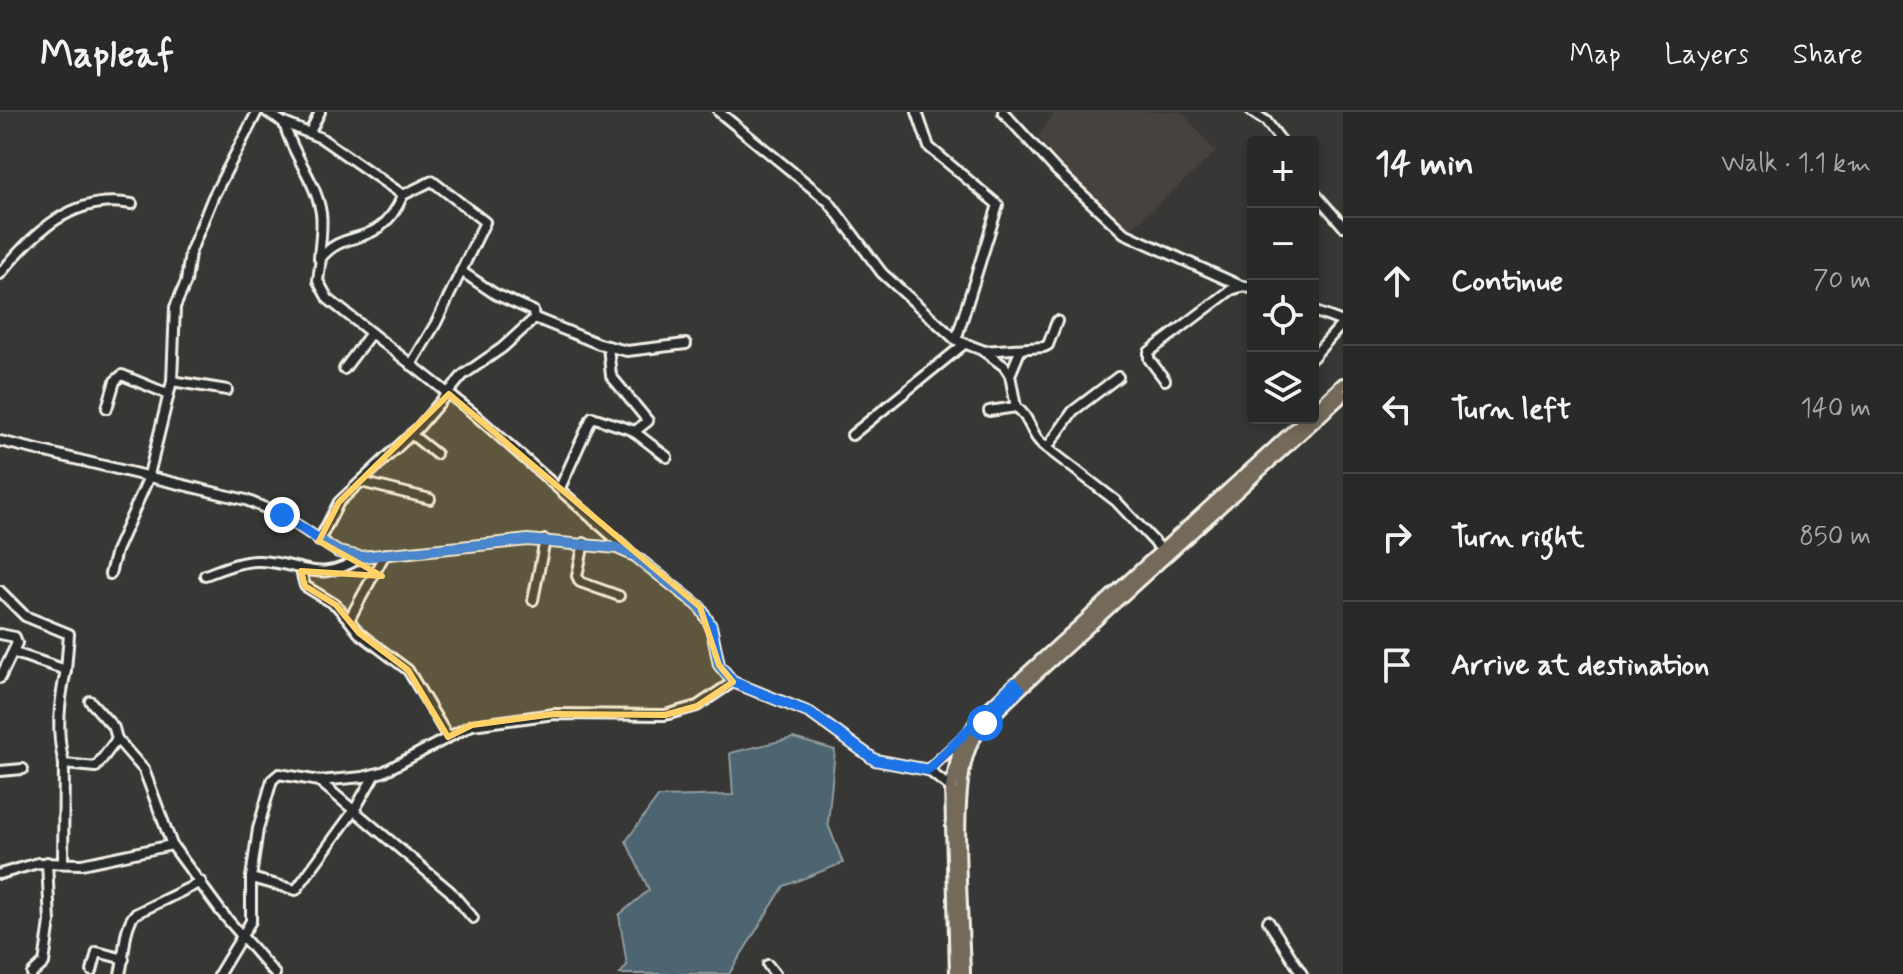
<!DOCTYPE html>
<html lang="en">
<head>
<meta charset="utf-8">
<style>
	:root { --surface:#292928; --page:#313130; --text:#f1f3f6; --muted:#a5a6a8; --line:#454545 }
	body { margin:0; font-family:Mynerve,sans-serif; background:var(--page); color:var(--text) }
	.controls { position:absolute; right:24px; top:24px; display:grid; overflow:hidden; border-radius:8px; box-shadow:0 4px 12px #0003 }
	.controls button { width:72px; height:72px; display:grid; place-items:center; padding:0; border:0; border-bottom:2px solid var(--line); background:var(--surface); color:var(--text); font:40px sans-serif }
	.stop { position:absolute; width:24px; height:24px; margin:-18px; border:6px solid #1a73e8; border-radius:50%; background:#fff }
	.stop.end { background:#1a73e8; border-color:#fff; box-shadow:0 2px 8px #0008 }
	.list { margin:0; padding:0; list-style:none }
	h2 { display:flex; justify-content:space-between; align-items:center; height:104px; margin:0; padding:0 32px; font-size:34px }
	h2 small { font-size:26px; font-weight:400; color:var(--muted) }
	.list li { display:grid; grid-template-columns:52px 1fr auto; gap:24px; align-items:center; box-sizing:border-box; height:128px; padding:0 32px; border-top:2px solid var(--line) }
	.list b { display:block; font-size:30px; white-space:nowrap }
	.list em { font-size:26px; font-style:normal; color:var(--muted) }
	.icon { flex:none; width:44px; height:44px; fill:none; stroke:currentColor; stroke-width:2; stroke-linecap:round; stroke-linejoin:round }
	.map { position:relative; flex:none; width:1343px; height:862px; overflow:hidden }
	header { display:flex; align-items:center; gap:48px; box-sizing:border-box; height:112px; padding:0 40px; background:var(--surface); border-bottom:2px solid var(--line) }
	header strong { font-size:38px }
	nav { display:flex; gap:44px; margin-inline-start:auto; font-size:28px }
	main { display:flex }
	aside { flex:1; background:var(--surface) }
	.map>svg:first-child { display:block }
</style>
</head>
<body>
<header>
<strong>Mapleaf</strong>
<nav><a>Map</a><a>Layers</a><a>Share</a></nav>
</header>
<main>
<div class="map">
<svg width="1343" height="862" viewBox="0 0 1343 862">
	<rect width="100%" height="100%" fill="#373735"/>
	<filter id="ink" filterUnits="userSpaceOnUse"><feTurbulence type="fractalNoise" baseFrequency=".0125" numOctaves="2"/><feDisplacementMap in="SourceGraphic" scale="16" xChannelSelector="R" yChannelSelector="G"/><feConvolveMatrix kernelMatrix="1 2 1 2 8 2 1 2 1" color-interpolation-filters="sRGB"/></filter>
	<g filter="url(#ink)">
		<polygon fill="#47423d" points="1055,0 1182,0 1216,40 1130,118 1082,80 1038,24"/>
		<polygon fill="#4d6571" stroke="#909da1" stroke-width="2" points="793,626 835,638 828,712 843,751 784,774 729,862 620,862 627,853 619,803 649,778 626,729 658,685 733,683 730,641"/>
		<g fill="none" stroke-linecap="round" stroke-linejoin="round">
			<defs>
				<g id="minor">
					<path d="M 267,0 L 284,11 L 321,26 L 403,83 C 378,140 346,114 321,146 L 318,169 L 328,187 L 473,301 L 628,438"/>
					<path d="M 719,0 L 828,89 L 882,161 L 956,228 L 982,238 L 1004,254 L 1010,263 L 1016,295 C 1031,305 1030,325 1047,336"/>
					<polyline points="917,0 929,35 998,93 956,228"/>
					<polyline points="1003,0 1056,58 1124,121 1241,174"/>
					<polyline points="1252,0 1266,9 1282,30"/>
					<path d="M 284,11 C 292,43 316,68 321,101 C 323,115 320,131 319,146"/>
					<polyline points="310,20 320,0"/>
					<polyline points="1313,79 1343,114"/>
					<polyline points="403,83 432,69 485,110 436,211 411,253"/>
					<path d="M 0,162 C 34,120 74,81 132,92"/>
					<polyline points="1313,199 1343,210"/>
					<polyline points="535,206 599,232 627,239 686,232"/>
					<polyline points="608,234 611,264 648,309 634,320"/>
					<polyline points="983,239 1044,235 1048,233 1057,209"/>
					<polyline points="1313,245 1343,211"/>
					<polyline points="344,257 371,221"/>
					<polyline points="1010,263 1020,239"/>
					<polyline points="1118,265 1073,299 1047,336 1116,389 1162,438"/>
					<polyline points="1165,268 1149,247 1149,240 1231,178 1244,174 1253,177"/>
					<polyline points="172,269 227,278"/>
					<polyline points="107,296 115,269 122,263 168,282"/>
					<polyline points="989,299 1016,295"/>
					<polyline points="411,322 436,342"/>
					<polyline points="852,323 963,233"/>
					<polyline points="0,329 246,388 282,403 338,440 361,445 528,428 617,436 635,444 700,495 711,514 719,553 733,570 810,601 875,648 928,658 951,676"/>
					<polyline points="361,370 430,387"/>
					<polyline points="560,376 592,305 632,318 667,345"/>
					<polyline points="319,429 339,390 419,315 463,263 502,236 534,207 533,199 495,182 461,159"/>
					<polyline points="584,431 577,464 580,470 619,484"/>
					<polyline points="385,442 349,508 359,521 408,558 448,625"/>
					<polyline points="301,459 305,474 336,493 349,508"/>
					<polyline points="110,462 116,439 148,367 172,269 175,195 186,170 190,141 213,85 257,0"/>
					<path d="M 205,463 C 222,457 242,448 260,449 C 303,451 318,474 361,445"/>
					<polyline points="0,479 25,504 69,522 66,558"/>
					<polyline points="533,488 545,428"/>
					<polyline points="0,522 15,525 17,531 0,566"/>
					<path d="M 15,541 L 66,558 C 59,591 56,620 64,652 L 96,655 L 117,627"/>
					<polyline points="90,589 114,616 117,627 144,658 172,733 222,801 275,862"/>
					<polyline points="928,658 965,624"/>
					<polyline points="0,659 23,657"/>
					<polyline points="319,669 450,779 473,806"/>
					<polyline points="63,750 64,652"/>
					<polyline points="0,762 38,751 82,752 172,733"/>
					<polyline points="251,766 296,778 355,697 375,662"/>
					<polyline points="1268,809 1302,862"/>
					<polyline points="768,853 775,862"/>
					<polyline points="92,859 97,840 124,847"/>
					<polyline points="32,862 44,851 50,810 47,750"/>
					<path d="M 120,862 C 125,844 123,815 135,802 L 201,770"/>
					<polyline points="219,862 251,809 251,766 258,717 272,668 279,662 319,669 363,665 383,660 472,613 554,602 665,603 697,594 733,570"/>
				</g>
				<g id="major">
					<polyline points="1313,300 1343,272"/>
					<polyline points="956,862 951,676 959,638 979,605 1307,306"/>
					<path d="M 964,862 C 963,808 950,677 971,633 C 982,611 1002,595 1020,577 L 1343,283"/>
				</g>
			</defs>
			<use href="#minor" stroke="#f4f1e8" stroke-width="14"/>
			<use href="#major" stroke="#f4f1e8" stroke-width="16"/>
			<use href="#minor" stroke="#2a2d2e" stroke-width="8"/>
			<use href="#major" stroke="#746a5a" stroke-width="10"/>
		</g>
	</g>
	<g fill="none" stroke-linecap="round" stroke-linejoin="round" filter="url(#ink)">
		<polyline stroke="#1a73e8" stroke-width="10" points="282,403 338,440 361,445 528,428 617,436 635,444 700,495 711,514 719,553 733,570 810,601 875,648 928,658 1014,571 1020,577 985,611"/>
	</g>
	<path fill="#ffd166" fill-opacity="0.2" stroke="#ffd166" stroke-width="6" stroke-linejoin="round" d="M 449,282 L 700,495 L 719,553 L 733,570 L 697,594 L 665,603 L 554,602 L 472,613 L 448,625 L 408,558 L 359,521 L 336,493 L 305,474 L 301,459 L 382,464 L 319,429 L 339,390 Z"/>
</svg>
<div class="controls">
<button>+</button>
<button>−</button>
<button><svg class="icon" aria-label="locate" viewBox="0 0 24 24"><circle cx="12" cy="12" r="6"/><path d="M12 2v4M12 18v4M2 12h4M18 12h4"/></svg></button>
<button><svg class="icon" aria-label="layers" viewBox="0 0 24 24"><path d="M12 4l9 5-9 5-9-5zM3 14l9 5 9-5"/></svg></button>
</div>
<div class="stop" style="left:985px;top:611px"></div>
<div class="stop end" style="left:282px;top:403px"></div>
</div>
<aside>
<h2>14 min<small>Walk · 1.1 km</small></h2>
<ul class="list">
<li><svg class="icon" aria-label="ahead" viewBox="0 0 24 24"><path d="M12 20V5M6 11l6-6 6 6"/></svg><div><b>Continue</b></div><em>70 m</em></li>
<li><svg class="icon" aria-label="left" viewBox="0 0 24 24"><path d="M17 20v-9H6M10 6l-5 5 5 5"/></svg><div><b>Turn left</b></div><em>140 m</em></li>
<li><svg class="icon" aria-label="right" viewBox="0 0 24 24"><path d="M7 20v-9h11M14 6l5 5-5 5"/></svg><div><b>Turn right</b></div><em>850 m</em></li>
<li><svg class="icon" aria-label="arrive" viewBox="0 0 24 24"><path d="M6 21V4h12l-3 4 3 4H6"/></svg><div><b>Arrive at destination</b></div></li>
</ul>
</aside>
</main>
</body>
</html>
